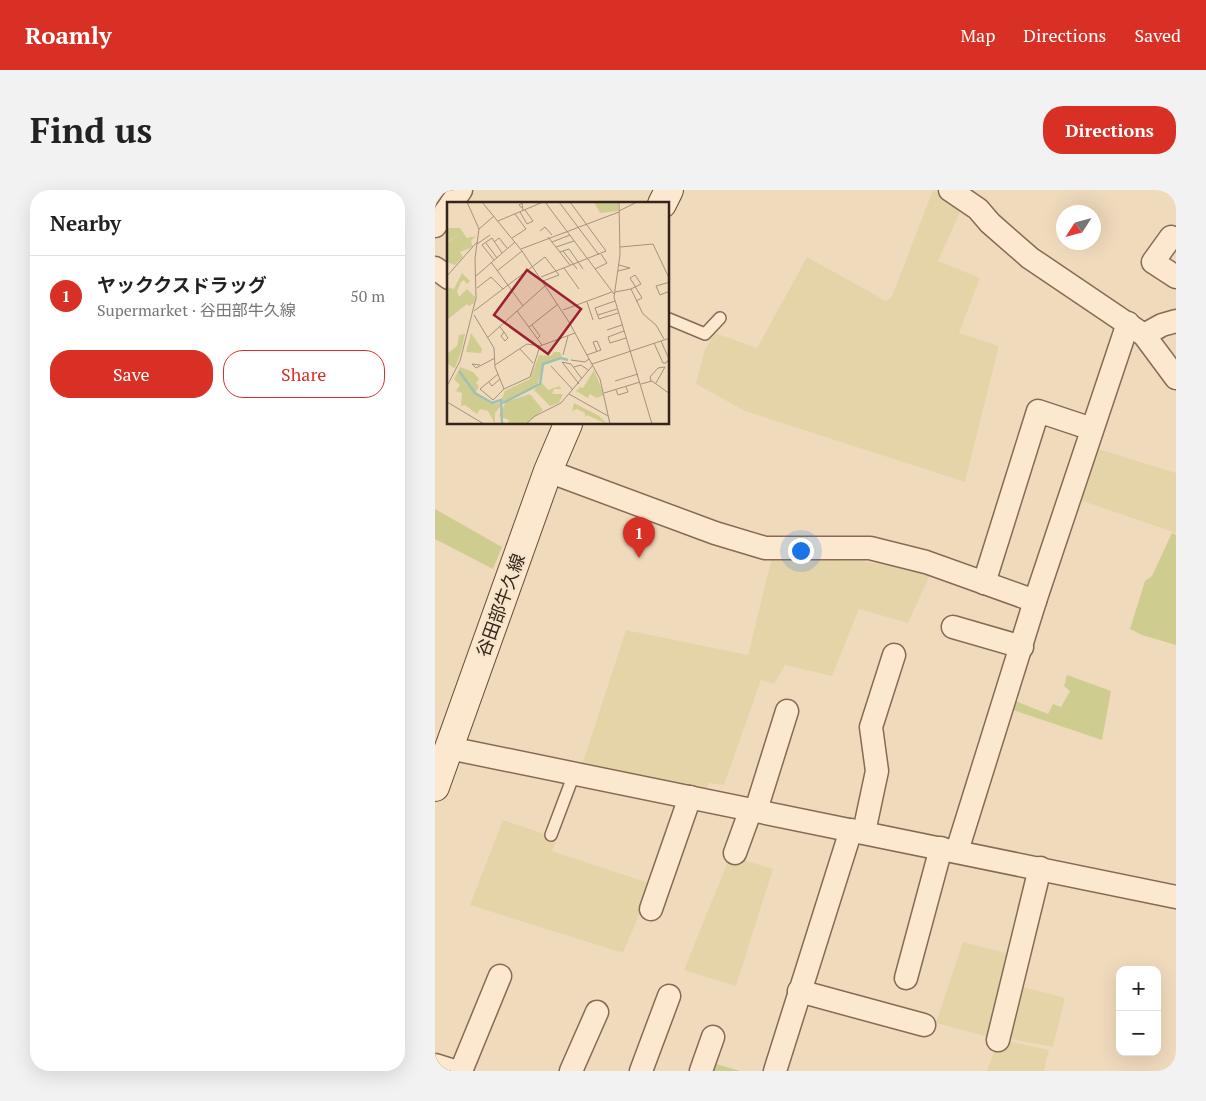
<!DOCTYPE html>
<html lang="en">
<head>
<meta charset="utf-8">
<style>
	:root { --surface:#fff; --page:#f2f2f2; --text:#222; --muted:#767676; --line:#e0e0e0; --accent:#d93025 }
	body { margin:0; font-family:"PT Serif","Noto Sans JP",serif; background:var(--page); color:var(--text) }
	.controls { position:absolute; right:15px; bottom:15px; display:grid; overflow:hidden; border-radius:10px; box-shadow:0 5px 20px #0002 }
	.controls button { width:45px; height:45px; display:grid; place-items:center; padding:0; border:0; border-bottom:1px solid var(--line); background:var(--surface); color:var(--text); font:25px sans-serif }
	.compass { position:absolute; left:621px; top:15px; width:45px; height:45px; border-radius:50%; background:var(--surface); box-shadow:0 5px 20px #0002; rotate:234deg }
	.you { position:absolute; left:365px; top:360px; width:18px; height:18px; margin:-12px; border:4px solid #fff; border-radius:50%; background:#1a73e8; box-shadow:0 0 0 8px #1a73e833 }
	.badge { display:grid; place-items:center; width:32px; height:32px; border-radius:50%; background:var(--accent); color:#fff; font-size:16px; font-weight:700 }
	.pin { position:absolute; translate:-50% -41px; filter:drop-shadow(0 1px 2px #0008) }
	.pin::after { content:''; position:absolute; top:26px; width:18px; height:15px; background:inherit; clip-path:polygon(0 0,100% 0,50% 100%) }
	.list { margin:0; padding:0; list-style:none }
	h2 { display:flex; justify-content:space-between; align-items:center; height:65px; margin:0; padding:0 20px; font-size:21px }
	h2 small { font-size:16px; font-weight:400; color:var(--muted) }
	.list li { display:grid; grid-template-columns:32px 1fr auto; gap:15px; align-items:center; box-sizing:border-box; height:80px; padding:0 20px; border-top:1px solid var(--line) }
	.list b { display:block; font-size:19px; white-space:nowrap }
	.list p { margin:0; font-size:16px; white-space:nowrap; color:var(--muted) }
	.list em { font-size:16px; font-style:normal; color:var(--muted) }
	.actions { display:flex; gap:10px; padding:15px 20px }
	.actions a { flex:1; padding:11px 0; border:1px solid var(--accent); border-radius:20px; text-align:center; font-size:18px; color:var(--accent) }
	.actions .main { background:var(--accent); color:#fff }
	.map { position:relative; flex:none; width:741px; height:881px; overflow:hidden; border-radius:20px }
	header { display:flex; align-items:center; gap:30px; box-sizing:border-box; height:70px; padding:0 25px; background:var(--accent); color:#fff }
	header strong { font-size:24px }
	nav { display:flex; gap:28px; margin-inline-start:auto; font-size:18px }
	.intro { display:flex; align-items:center; justify-content:space-between; box-sizing:border-box; height:120px; padding:0 30px }
	h1 { margin:0; font-size:35px }
	.button { padding:12px 22px; border-radius:20px; background:var(--accent); color:#fff; font-size:18px; font-weight:700 }
	main { display:flex; gap:30px; padding:0 30px }
	aside { flex:1; background:var(--surface); border-radius:20px; box-shadow:0 5px 20px #0002 }
	.map>svg:first-child { display:block }
</style>
</head>
<body>
<header>
<strong>Roamly</strong>
<nav><a>Map</a><a>Directions</a><a>Saved</a></nav>
</header>
<div class="intro"><h1>Find us</h1><a class="button">Directions</a></div>
<main>
<aside>
<h2>Nearby<small></small></h2>
<ul class="list">
<li><span class="badge">1</span><div><b>ヤッククスドラッグ</b><p>Supermarket · 谷田部牛久線</p></div><em>50 m</em></li>
</ul>
<div class="actions"><a class="main">Save</a><a>Share</a></div>
</aside>
<div class="map">
<svg width="741" height="881" viewBox="0 0 741 881">
	<rect width="100%" height="100%" fill="#f0dabc"/>
	<g fill="#e6d4a9">
		<polygon points="498,0 527,18 503,71 545,88 524,143 564,156 530,292 310,221 261,194 270,159 280,143 322,158 372,67 451,111 457,106"/>
		<polygon points="657,257 741,283 741,343 642,309"/>
		<polygon points="337,368 428,371 496,383 473,433 424,419 397,486 350,475 339,494 326,490 289,595 274,593 271,601 147,575 191,440 313,465"/>
		<polygon points="68,630 122,648 117,661 217,694 188,763 35,715"/>
		<polygon points="295,666 338,679 301,796 249,780"/>
		<polygon points="528,752 575,764 557,848 501,833"/>
		<polygon points="585,796 630,808 618,857 571,848"/>
		<polygon points="568,850 614,860 609,881 552,881 558,863 564,859"/>
	</g>
	<g fill="#cecd8f">
		<polygon points="0,319 67,357 58,379 0,349"/>
		<polygon points="737,343 741,345 741,455 707,445 695,439 710,391 717,386"/>
		<polygon points="632,485 676,501 667,550 575,519 578,510 613,524 618,514 626,517 635,501 629,496"/>
		<polygon points="278,873 305,881 275,881"/>
	</g>
	<g fill="none" stroke-linecap="round" stroke-linejoin="round">
		<defs>
			<g id="service">
				<polyline points="234,129 270,144 285,128"/>
				<polyline points="116,645 139,584"/>
			</g>
			<g id="minor">
				<polyline points="515,0 543,19 555,33 595,68 709,145 741,188"/>
				<polyline points="16,14 26,0"/>
				<polyline points="0,36 14,17"/>
				<polyline points="736,47 718,72 741,87"/>
				<polyline points="0,78 14,88"/>
				<polyline points="709,145 727,135 741,131"/>
				<polyline points="113,281 280,343 330,358 435,358 491,372 600,411"/>
				<polyline points="549,393 603,221 657,239"/>
				<polyline points="518,437 587,457"/>
				<polyline points="14,558 741,707"/>
				<polyline points="321,620 352,521"/>
				<polyline points="429,642 442,581 436,537 459,465"/>
				<polyline points="522,661 600,411 693,133"/>
				<polyline points="300,663 316,619"/>
				<polyline points="216,719 255,607"/>
				<polyline points="471,788 506,658"/>
				<polyline points="364,801 489,835"/>
				<polyline points="563,850 605,678"/>
				<polyline points="0,875 19,881"/>
				<polyline points="26,881 65,786"/>
				<polyline points="136,881 162,822"/>
				<polyline points="206,881 234,806"/>
				<polyline points="266,881 278,847"/>
				<polyline points="340,881 416,640"/>
			</g>
			<g id="secondary">
				<polyline points="227,14 234,0"/>
				<polyline points="0,597 113,281 133,234"/>
			</g>
		</defs>
		<use href="#service" stroke="#886955" stroke-width="14"/>
		<use href="#minor" stroke="#886955" stroke-width="25"/>
		<use href="#secondary" stroke="#694b38" stroke-width="30"/>
		<use href="#service" stroke="#fbe8cf" stroke-width="11"/>
		<use href="#minor" stroke="#fbe8cf" stroke-width="22"/>
		<use href="#secondary" stroke="#fbe8cf" stroke-width="28"/>
	</g>
	<g text-anchor="middle" dominant-baseline="central" stroke-width="5" stroke-linejoin="round" paint-order="stroke">
		<g font-size="18" fill="#36241a" stroke="#f7e5cb">
			<text transform="translate(65 415) rotate(-70)">谷田部牛久線</text>
		</g>
	</g>
	<g transform="translate(12 12)">
		<rect width="222" height="222" fill="#f0dabc"/>
		<path d="M 147,0 L 171,0 L 171,9 L 153,11 ZM 0,26 L 13,26 L 20,36 L 29,34 L 24,39 L 26,45 L 13,50 L 16,55 L 8,63 L 0,60 L 0,41 L 13,32 L 0,40 ZM 15,71 L 23,79 L 20,82 L 17,78 L 14,80 L 10,89 L 12,95 L 20,87 L 28,95 L 27,101 L 22,104 L 20,102 L 0,118 L 0,85 L 7,87 ZM 24,131 L 35,147 L 34,151 L 19,150 ZM 18,132 L 14,150 L 8,166 L 5,165 L 0,161 L 0,152 L 10,144 L 12,133 ZM 107,150 L 113,150 L 115,155 L 96,162 L 90,184 L 57,200 L 48,211 L 48,222 L 41,209 L 33,207 L 30,212 L 18,203 L 14,204 L 15,191 L 9,189 L 13,183 L 7,177 L 13,165 L 26,170 L 32,177 L 29,181 L 32,184 L 28,192 L 44,202 L 53,201 L 58,189 L 83,177 L 92,153 L 103,154 ZM 147,168 L 157,193 L 150,196 L 143,192 L 141,196 L 129,189 L 133,185 L 136,186 ZM 95,181 L 101,188 L 113,184 L 114,187 L 107,187 L 105,192 L 116,192 L 112,201 L 103,204 L 87,188 ZM 83,192 L 96,208 L 78,222 L 61,222 L 62,218 L 52,214 L 59,200 ZM 127,201 L 152,214 L 160,222 L 140,213 L 138,215 L 138,211 L 130,207 L 125,209 Z" fill="#cecd8f"/>
		<path fill="none" stroke="#a0c0b3" stroke-width="2.5" d="M 12,169 L 28,191 L 45,201 L 54,198 L 55,222M 56,201 L 93,182 L 96,162 L 114,156 L 121,158"/>
		<path fill="none" stroke="#a6917b" stroke-width="1" d="M 35,0 L 75,49 L 122,120 L 153,177 L 163,222M 98,0 L 167,92M 112,0 L 152,53M 172,0 L 173,53 L 167,95 L 205,222M 75,6 L 72,3 L 75,1 L 76,9M 172,9 L 190,0M 73,10 L 80,22 L 86,19 L 78,8M 51,19 L 96,0M 32,27 L 47,14M 93,29 L 98,25 L 105,33M 101,35 L 123,63M 65,36 L 79,27 L 68,12M 47,40 L 52,36 L 60,46M 105,40 L 123,33M 39,41 L 50,56M 30,42 L 43,33M 109,45 L 127,39M 173,45 L 206,42 L 223,78M 74,47 L 172,10M 116,49 L 130,67M 113,50 L 122,47 L 136,67M 47,58 L 35,43 L 45,36 L 55,51M 44,60 L 76,104M 117,66 L 132,87M 148,67 L 160,61 L 154,52M 50,69 L 75,49M 171,69 L 183,66 L 172,63M 0,74 L 30,40M 29,74 L 68,40M 94,75 L 159,49 L 123,0M 223,80 L 209,84 L 213,93 L 223,89M 30,86 L 44,75 L 56,87M 184,87 L 196,112 L 209,123 L 217,137M 168,90 L 184,87 L 194,82 L 188,73 L 183,76 L 188,84 L 188,85 L 189,86 L 195,96 L 189,99M 168,99 L 148,106 L 152,117 L 171,111M 140,100 L 146,118M 116,108 L 165,90M 27,109 L 98,55 L 112,73 L 96,79M 70,109 L 95,143M 27,113 L 47,146 L 48,165 L 57,187M 151,113 L 170,107M 85,123 L 93,134 L 90,137M 53,125 L 57,130 L 61,136 L 58,139 L 54,134 L 57,130M 82,125 L 111,102M 160,128 L 175,123M 177,129 L 161,135 L 163,141 L 179,136M 40,136 L 99,83M 207,141 L 216,161 L 219,161 L 222,157 L 214,139M 73,147 L 86,161M 116,153 L 121,134M 140,153 L 154,148 L 150,139 L 146,140 L 150,150M 124,158 L 138,160 L 142,157M 145,162 L 223,136M 33,163 L 25,162 L 29,166 L 48,156M 48,163 L 80,142 L 93,144 L 128,131M 104,164 L 126,188M 127,165 L 134,163 L 141,168M 51,172 L 33,187 L 46,198 L 57,187 L 83,175 L 93,144M 168,179 L 191,172M 204,179 L 203,175 L 211,166 L 218,165 L 209,181M 42,180 L 45,184 L 53,177M 132,182 L 115,160 L 124,162 L 135,177M 194,182 L 205,179 L 223,192M 0,184 L 13,159 L 29,96 L 28,56 L 32,27 L 20,0M 169,188 L 171,193 L 181,190 L 179,185M 157,191 L 193,180M 122,192 L 161,214M 0,200 L 37,222M 79,222 L 88,214 L 114,201 L 146,163"/>
		<path fill="#9a2132" fill-opacity="0.15" stroke="#9a2132" stroke-width="2.5" d="M 80,68 L 134,107 L 101,152 L 47,113 Z"/>
		<rect width="222" height="222" fill="none" stroke="#36241a" stroke-width="2.5"/>
	</g>
</svg>
<div class="controls">
<button>+</button>
<button>−</button>
</div>
<svg class="compass" viewBox="-18 -18 36 36"><path d="M0-13l5 13h-10z" fill="#e53935"/><path d="M0 13l5-13h-10z" fill="#767676"/></svg>
<div class="you"></div>
<div class="pin badge" style="left:204px;top:368px">1</div>
</div>
</main>
</body>
</html>
